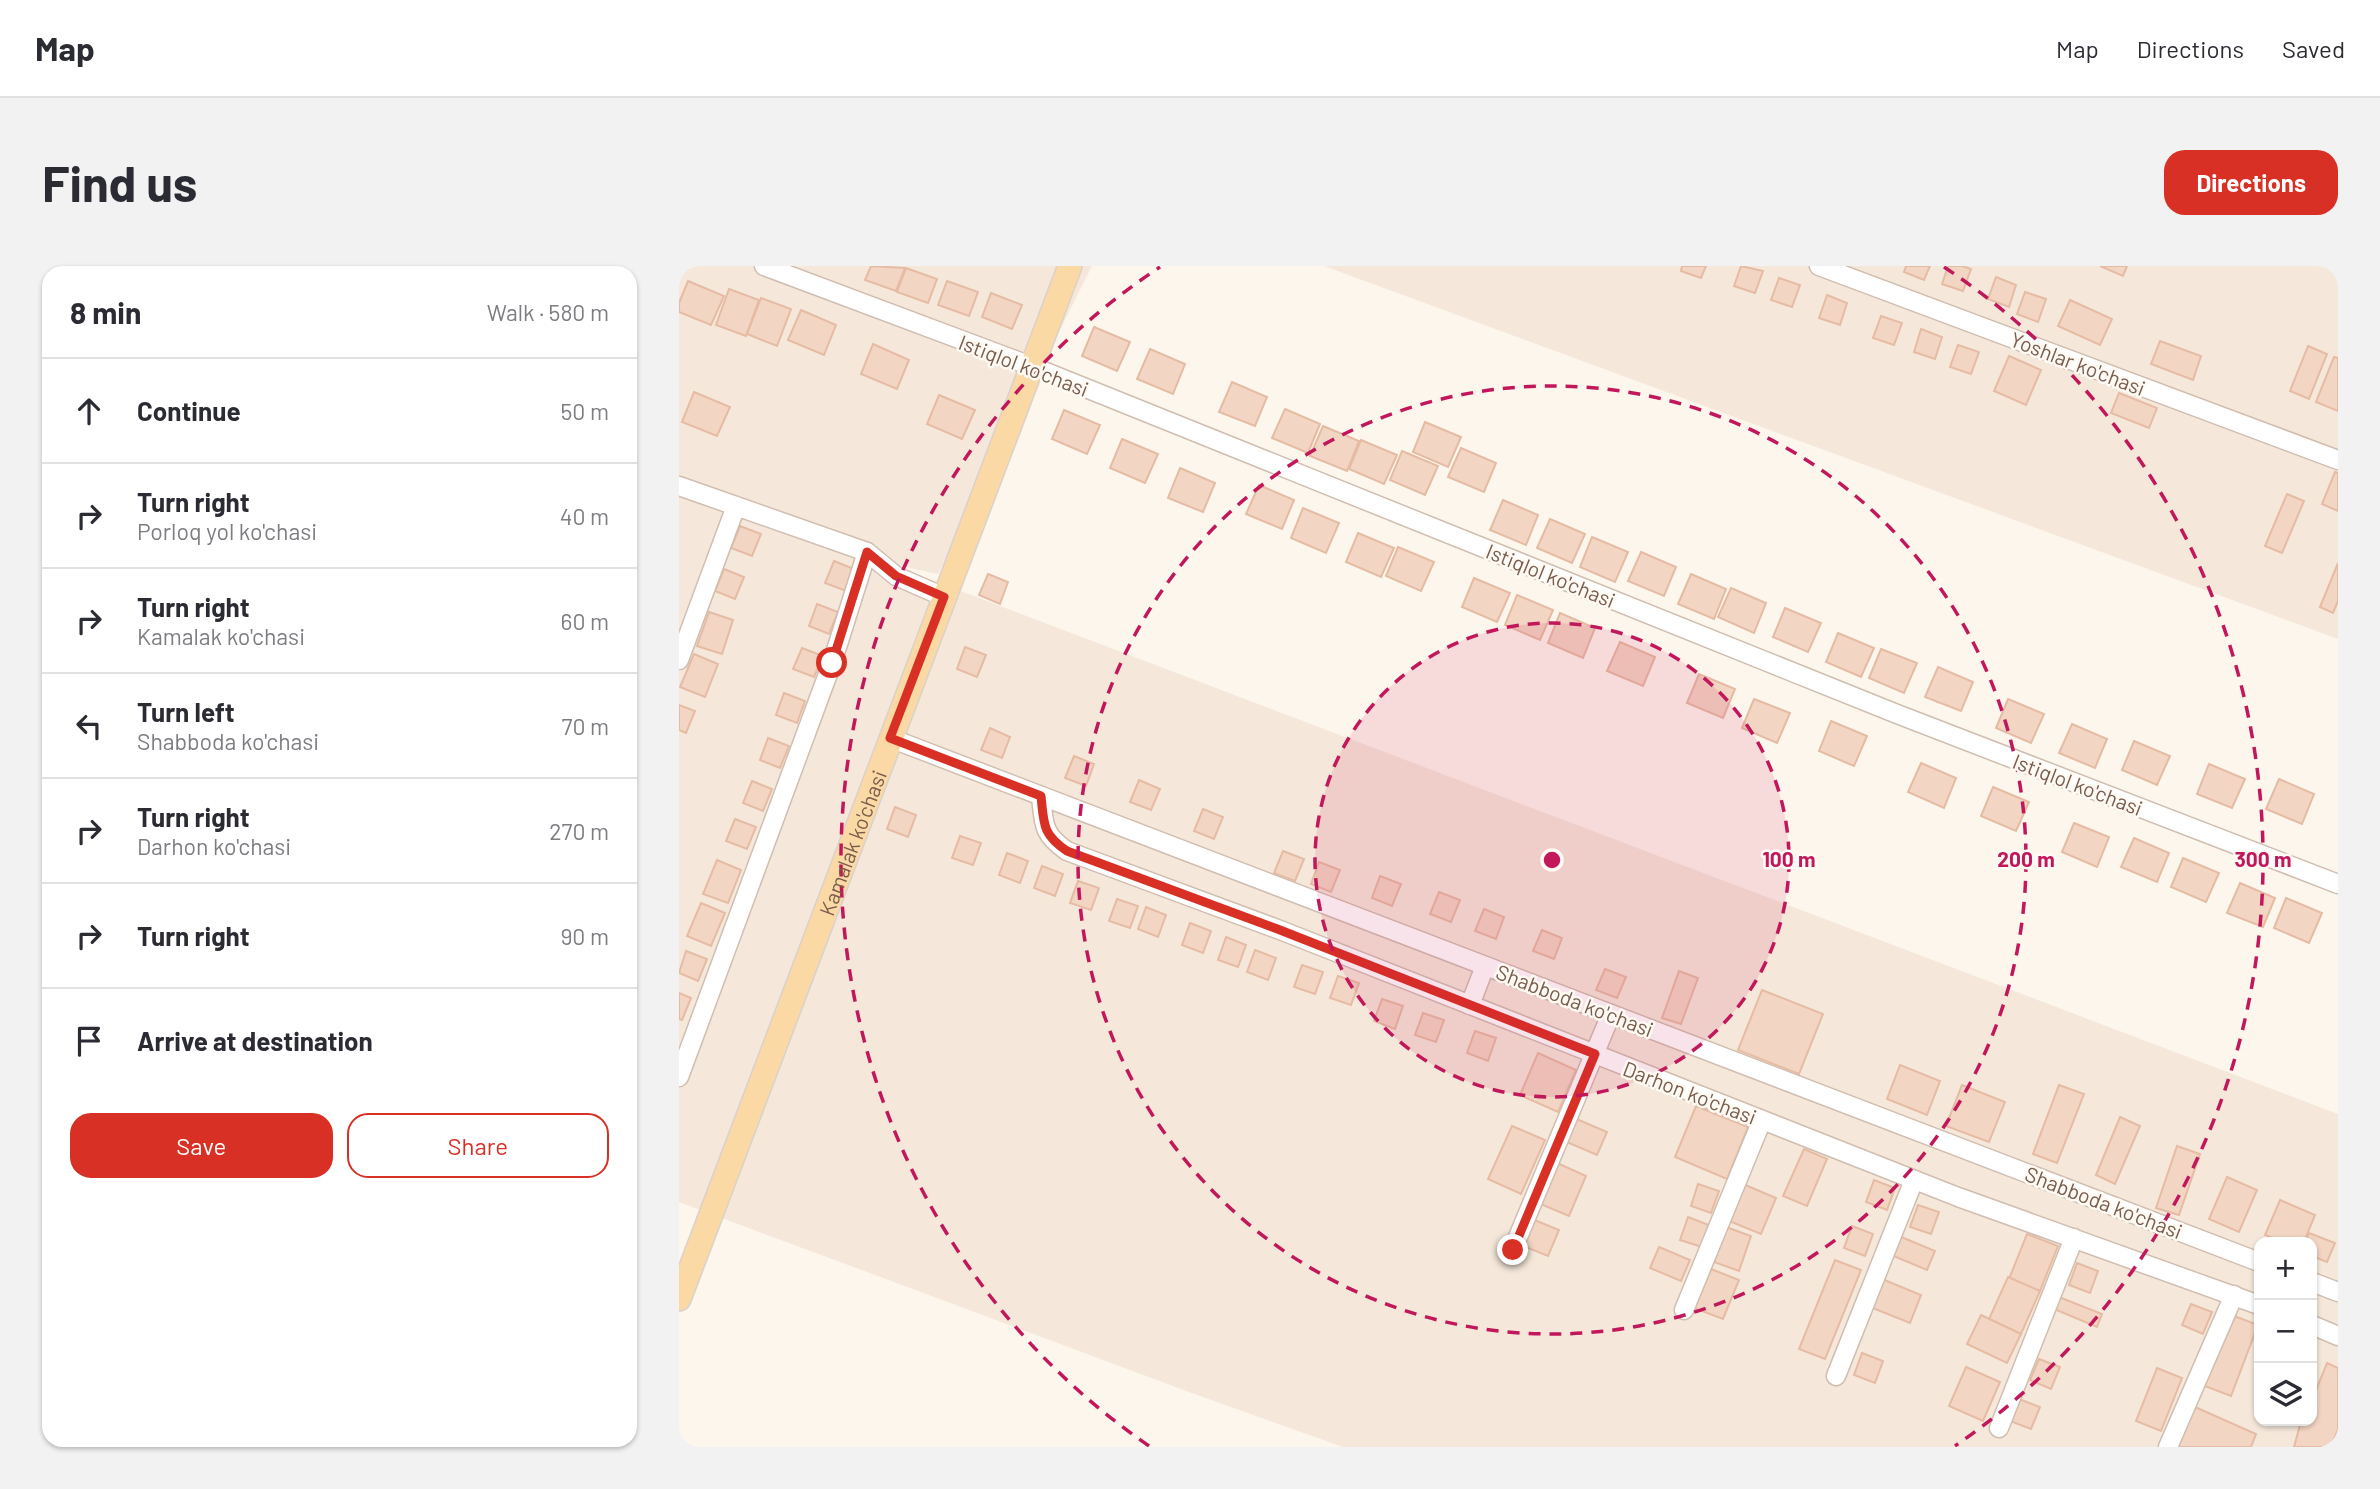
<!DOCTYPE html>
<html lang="en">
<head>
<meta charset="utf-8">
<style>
	:root { --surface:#fff; --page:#f2f2f3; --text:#2b2b33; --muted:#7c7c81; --line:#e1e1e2; --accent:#d93025 }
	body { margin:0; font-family:Barlow,sans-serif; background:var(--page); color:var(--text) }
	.controls { position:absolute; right:21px; bottom:21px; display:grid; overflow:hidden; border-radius:14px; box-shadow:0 2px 5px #0004 }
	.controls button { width:63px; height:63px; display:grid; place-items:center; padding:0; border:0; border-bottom:2px solid var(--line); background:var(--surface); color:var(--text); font:35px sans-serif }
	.stop { position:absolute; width:21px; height:21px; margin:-16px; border:5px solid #d93025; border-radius:50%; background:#fff }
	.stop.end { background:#d93025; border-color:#fff; box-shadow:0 2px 7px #0008 }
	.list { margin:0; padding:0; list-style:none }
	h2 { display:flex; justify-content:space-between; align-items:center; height:91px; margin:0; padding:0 28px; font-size:30px }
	h2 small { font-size:23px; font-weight:400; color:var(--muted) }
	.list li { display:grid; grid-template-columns:46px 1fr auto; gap:21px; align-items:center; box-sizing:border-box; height:105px; padding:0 28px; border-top:2px solid var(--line) }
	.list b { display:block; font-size:26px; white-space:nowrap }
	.list p { margin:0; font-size:23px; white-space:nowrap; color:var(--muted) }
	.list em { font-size:23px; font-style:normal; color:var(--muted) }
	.actions { display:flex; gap:14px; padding:21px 28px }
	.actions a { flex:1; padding:16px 0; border:2px solid var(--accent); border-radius:21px; text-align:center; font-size:24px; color:var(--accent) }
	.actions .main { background:var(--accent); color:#fff }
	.icon { flex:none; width:38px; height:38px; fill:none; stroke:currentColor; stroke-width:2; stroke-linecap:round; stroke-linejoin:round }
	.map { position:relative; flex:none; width:1659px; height:1181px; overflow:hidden; border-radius:21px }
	header { display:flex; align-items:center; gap:42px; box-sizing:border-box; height:98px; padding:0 35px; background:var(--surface); border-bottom:2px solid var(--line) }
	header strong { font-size:33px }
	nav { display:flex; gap:38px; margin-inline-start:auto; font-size:24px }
	.intro { display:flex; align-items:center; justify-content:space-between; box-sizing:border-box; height:168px; padding:0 42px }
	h1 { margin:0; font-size:49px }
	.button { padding:18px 32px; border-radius:21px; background:var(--accent); color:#fff; font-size:24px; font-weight:700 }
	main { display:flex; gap:42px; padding:0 42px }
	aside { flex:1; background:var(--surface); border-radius:21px; box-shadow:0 2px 5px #0004 }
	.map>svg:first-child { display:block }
</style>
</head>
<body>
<header>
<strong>Map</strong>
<nav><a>Map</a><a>Directions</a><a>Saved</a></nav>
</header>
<div class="intro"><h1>Find us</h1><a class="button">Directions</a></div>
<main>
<aside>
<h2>8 min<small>Walk · 580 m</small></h2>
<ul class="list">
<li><svg class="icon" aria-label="ahead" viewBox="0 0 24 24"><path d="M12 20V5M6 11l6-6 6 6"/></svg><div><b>Continue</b></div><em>50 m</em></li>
<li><svg class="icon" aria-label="right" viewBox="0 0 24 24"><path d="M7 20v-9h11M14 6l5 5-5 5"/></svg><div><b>Turn right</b><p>Porloq yol ko'chasi</p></div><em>40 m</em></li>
<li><svg class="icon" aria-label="right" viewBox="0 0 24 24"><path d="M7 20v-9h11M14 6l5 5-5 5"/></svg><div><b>Turn right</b><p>Kamalak ko'chasi</p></div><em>60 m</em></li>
<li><svg class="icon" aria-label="left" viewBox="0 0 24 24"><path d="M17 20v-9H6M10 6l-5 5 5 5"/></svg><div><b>Turn left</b><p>Shabboda ko'chasi</p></div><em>70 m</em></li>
<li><svg class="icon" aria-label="right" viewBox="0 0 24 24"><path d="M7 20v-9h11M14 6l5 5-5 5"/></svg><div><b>Turn right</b><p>Darhon ko'chasi</p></div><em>270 m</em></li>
<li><svg class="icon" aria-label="right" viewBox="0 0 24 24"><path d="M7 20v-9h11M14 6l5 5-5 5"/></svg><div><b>Turn right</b></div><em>90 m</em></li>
<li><svg class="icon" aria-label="arrive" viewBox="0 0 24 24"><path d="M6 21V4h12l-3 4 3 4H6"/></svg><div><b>Arrive at destination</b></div></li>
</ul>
<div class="actions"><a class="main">Save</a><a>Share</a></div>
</aside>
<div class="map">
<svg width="1659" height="1181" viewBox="0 0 1659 1181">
	<rect width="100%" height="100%" fill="#fdf6ec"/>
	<g fill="#f5e8da" fill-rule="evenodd">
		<path d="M 0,0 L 413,0 L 259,308 L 208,297 L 1659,848 L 1659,1181 L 664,1181 L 510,1126 L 0,936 ZM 1580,976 L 1633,976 L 1633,1155 L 1580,1155 Z"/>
		<polygon points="645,0 1659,0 1659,373"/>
	</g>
	<g fill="#f3d5c3" stroke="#e6bba3" stroke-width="2">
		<polygon points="192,0 226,2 217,25 186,14"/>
		<polygon points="1003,0 1027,0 1022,12 1002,5"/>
		<polygon points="1062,0 1084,5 1076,27 1055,20"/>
		<polygon points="1227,0 1251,0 1245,14 1225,6"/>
		<polygon points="1269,0 1283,0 1292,3 1284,25 1263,18"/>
		<polygon points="1421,0 1448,0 1444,10"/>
		<polygon points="227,2 258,13 249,37 218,26"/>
		<polygon points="1317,11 1337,19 1330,41 1309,33"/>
		<polygon points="1100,12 1121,19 1113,41 1092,34"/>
		<polygon points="9,15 45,30 32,59 0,46 0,37"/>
		<polygon points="268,15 299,26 290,50 259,39"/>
		<polygon points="50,23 80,34 67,70 37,59"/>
		<polygon points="1346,26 1367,33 1359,56 1338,48"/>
		<polygon points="312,27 343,39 333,63 303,51"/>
		<polygon points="1148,29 1168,37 1161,59 1140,52"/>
		<polygon points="82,32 112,43 98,80 68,68"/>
		<polygon points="1391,34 1433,53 1421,79 1379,60"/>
		<polygon points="122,44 157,59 145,89 109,74"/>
		<polygon points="1202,50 1223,57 1215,79 1194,72"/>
		<polygon points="415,61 451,76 438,105 403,90"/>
		<polygon points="1242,63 1263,71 1256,93 1235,86"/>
		<polygon points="1481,75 1522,90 1514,114 1472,98"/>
		<polygon points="194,78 230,94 218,123 182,108"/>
		<polygon points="1279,79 1300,86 1292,108 1271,101"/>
		<polygon points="1629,80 1648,88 1630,133 1611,125"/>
		<polygon points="471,83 506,98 494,128 458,113"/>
		<polygon points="1330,90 1362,104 1347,139 1315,125"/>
		<polygon points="1655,91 1659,92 1659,145 1637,136"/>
		<polygon points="553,116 588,131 576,160 540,146"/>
		<polygon points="15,126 51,141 38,170 3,156"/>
		<polygon points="1440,127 1478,142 1470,162 1432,147"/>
		<polygon points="260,129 296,144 283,173 248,158"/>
		<polygon points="606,143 641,158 629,187 593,172"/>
		<polygon points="385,144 421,159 408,188 373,173"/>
		<polygon points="746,156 782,171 769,201 734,186"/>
		<polygon points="644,160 680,175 668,205 631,190"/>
		<polygon points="443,173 479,188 466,217 431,202"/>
		<polygon points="682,174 718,189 705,218 670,203"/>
		<polygon points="782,182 817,197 805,226 769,211"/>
		<polygon points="723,185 759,200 746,229 711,214"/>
		<polygon points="501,202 536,217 524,246 489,232"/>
		<polygon points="1656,206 1659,207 1659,245 1643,238"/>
		<polygon points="580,219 615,234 603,263 567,248"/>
		<polygon points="1608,228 1625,235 1603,287 1586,280"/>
		<polygon points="824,234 859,249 847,279 811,264"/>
		<polygon points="624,242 660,257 647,287 612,272"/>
		<polygon points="871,253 906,268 893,297 858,282"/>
		<polygon points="61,260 82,268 73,290 52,282"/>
		<polygon points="679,267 715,282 702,311 667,296"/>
		<polygon points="913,271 949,286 936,316 901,301"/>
		<polygon points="719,281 755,296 742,325 707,310"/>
		<polygon points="962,286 997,301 985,330 949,315"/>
		<polygon points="155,295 175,303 167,325 146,317"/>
		<polygon points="1659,297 1659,335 1654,347 1641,341"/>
		<polygon points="45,303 65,311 56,333 36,325"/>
		<polygon points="309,308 329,316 321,338 300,329"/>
		<polygon points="1012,308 1047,323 1035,353 999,338"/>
		<polygon points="795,312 831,327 818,356 783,341"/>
		<polygon points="1052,322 1087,337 1075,367 1039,351"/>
		<polygon points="838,329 874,344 861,374 826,359"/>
		<polygon points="138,338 159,346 150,368 130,360"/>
		<polygon points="1106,342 1142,357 1129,386 1094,371"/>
		<polygon points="30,346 54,354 43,388 18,380"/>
		<polygon points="881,347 916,362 904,392 869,377"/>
		<polygon points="1159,367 1195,382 1182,411 1147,396"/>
		<polygon points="941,376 976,391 964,420 928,405"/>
		<polygon points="286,381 307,389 298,411 278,403"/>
		<polygon points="123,382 144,390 135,411 114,403"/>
		<polygon points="1202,383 1238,397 1225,427 1190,412"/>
		<polygon points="15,388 39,398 26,431 1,421"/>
		<polygon points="1259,401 1294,416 1282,445 1246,431"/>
		<polygon points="1020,408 1056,423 1044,452 1008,437"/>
		<polygon points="105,427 126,435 118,457 97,449"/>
		<polygon points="1075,433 1111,447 1098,477 1063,462"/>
		<polygon points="1329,433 1365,448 1352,477 1317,462"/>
		<polygon points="0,439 16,445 7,467 0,464"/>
		<polygon points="1152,455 1188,470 1175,500 1140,485"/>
		<polygon points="1393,458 1428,473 1416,502 1380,487"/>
		<polygon points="311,462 331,471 323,492 302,484"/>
		<polygon points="89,472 110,480 101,502 81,494"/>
		<polygon points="1455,475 1491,490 1478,519 1443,504"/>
		<polygon points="395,490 415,498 407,520 386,512"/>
		<polygon points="1242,497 1277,512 1265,542 1229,526"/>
		<polygon points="1530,498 1566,513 1553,542 1518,528"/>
		<polygon points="1600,513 1635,528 1623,558 1587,543"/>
		<polygon points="460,514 481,523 472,544 451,536"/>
		<polygon points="73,515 93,523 84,545 64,537"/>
		<polygon points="1314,521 1350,536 1337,565 1302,550"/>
		<polygon points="216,541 237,549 229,571 208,563"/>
		<polygon points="524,543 544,551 535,573 515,565"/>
		<polygon points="56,553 77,561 68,583 47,575"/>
		<polygon points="1395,557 1430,571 1418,601 1383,586"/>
		<polygon points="281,570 302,577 294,599 273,592"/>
		<polygon points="1455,572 1490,587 1478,616 1442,601"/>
		<polygon points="604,585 625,593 616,615 595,607"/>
		<polygon points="328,587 349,595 341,617 320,609"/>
		<polygon points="1504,592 1540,607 1527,636 1492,621"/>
		<polygon points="38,594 62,604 49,637 24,628"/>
		<polygon points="640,596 661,604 652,626 632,618"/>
		<polygon points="363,600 384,608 376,630 355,622"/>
		<polygon points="701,610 722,618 713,640 693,632"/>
		<polygon points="399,615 420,622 412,644 391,637"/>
		<polygon points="1561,617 1596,632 1584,661 1548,647"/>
		<polygon points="760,626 781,634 772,656 751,648"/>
		<polygon points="1607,632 1643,647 1630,677 1595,662"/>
		<polygon points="438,633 459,640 451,662 430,655"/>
		<polygon points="22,637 46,647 32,680 8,670"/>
		<polygon points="467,641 487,649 479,671 459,663"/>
		<polygon points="805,643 825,651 817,673 796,665"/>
		<polygon points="511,657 532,665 524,687 503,679"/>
		<polygon points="863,664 883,672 875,693 854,685"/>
		<polygon points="547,671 567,679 559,701 539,694"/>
		<polygon points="576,684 597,692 589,714 568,706"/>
		<polygon points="7,685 28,693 19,715 0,707"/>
		<polygon points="623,699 644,706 636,728 615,721"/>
		<polygon points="926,703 947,711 938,732 917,724"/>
		<polygon points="1000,705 1019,712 1002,758 983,752"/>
		<polygon points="659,710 680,717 672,739 651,732"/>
		<polygon points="1083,724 1144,748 1120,808 1059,784"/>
		<polygon points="0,727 12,732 3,754 0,753"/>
		<polygon points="703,733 724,740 716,763 695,755"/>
		<polygon points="744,747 765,754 757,776 736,769"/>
		<polygon points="796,765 817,772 809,795 788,787"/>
		<polygon points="859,787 897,804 879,846 841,829"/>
		<polygon points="1221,799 1261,815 1248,849 1208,833"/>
		<polygon points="1283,819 1326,836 1310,876 1267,860"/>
		<polygon points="1380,819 1405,828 1378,897 1354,888"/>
		<polygon points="1017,840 1069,861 1048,913 996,891"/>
		<polygon points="893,851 928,866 918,889 883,874"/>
		<polygon points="1441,851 1461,860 1436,918 1417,909"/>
		<polygon points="833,860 866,874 842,928 809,913"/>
		<polygon points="1498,880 1521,888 1500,949 1477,942"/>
		<polygon points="1125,883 1148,893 1128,940 1104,930"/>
		<polygon points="876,896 907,910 890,950 859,937"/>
		<polygon points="1548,911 1578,924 1560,966 1530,953"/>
		<polygon points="1195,914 1216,922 1208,944 1187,936"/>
		<polygon points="1019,918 1040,925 1032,947 1012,940"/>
		<polygon points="1064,918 1097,932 1082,968 1050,955"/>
		<polygon points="1601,934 1636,949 1625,976 1603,976 1586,969"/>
		<polygon points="1239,939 1260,946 1252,968 1231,961"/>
		<polygon points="1009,951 1030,959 1023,981 1001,974"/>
		<polygon points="853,953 880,964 869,990 842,979"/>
		<polygon points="1173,960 1194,968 1186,990 1165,982"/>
		<polygon points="1047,961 1072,970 1060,1005 1035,996"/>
		<polygon points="1630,967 1656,977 1648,996 1633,990 1633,976 1626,976"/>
		<polygon points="1348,968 1379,980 1361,1025 1330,1013"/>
		<polygon points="1220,970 1256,985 1248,1004 1212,989"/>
		<polygon points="980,981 1011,994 1002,1015 971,1002"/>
		<polygon points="1156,994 1182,1004 1146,1093 1120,1083"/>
		<polygon points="1398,997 1419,1005 1411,1027 1390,1019"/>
		<polygon points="1032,1003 1060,1014 1044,1053 1015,1042"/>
		<polygon points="1329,1011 1361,1025 1342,1068 1310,1053"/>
		<polygon points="1203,1013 1242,1029 1231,1057 1191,1041"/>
		<polygon points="1380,1031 1423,1048 1418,1061 1375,1043"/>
		<polygon points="1512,1038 1533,1046 1524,1068 1503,1059"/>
		<polygon points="1550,1048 1579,1059 1552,1130 1523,1119"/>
		<polygon points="1302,1049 1342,1068 1328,1097 1288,1078"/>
		<polygon points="1183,1087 1204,1095 1196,1117 1175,1109"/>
		<polygon points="1360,1093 1381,1101 1372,1123 1351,1114"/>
		<polygon points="1648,1097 1659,1102 1659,1163 1652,1181 1615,1181 1621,1159 1608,1155 1633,1155 1633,1134"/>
		<polygon points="1287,1101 1321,1116 1304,1155 1270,1140"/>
		<polygon points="1478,1102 1503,1112 1482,1165 1457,1155"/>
		<polygon points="1340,1133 1361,1141 1352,1163 1331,1155"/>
		<polygon points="1516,1141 1577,1168 1572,1181 1498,1181"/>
	</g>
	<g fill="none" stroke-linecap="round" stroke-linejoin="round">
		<defs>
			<g id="minor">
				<polyline points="85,0 352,100 1218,448 1659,618"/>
				<polyline points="1140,0 1659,194"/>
				<polyline points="0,220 188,286 217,310 265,331"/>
				<polyline points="0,394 57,240"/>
				<polyline points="211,472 1580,996"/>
				<path d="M 362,530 C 365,558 363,568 388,585 L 601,664 L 1279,931 L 1580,1039"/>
				<polyline points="791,739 806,700"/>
				<polyline points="0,811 153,397 188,286"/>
				<polyline points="834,983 932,748"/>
				<polyline points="1633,1016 1659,1026"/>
				<polyline points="1005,1044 1083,854"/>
				<polyline points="1633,1059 1659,1070"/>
				<polyline points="1157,1110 1235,914"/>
				<polyline points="1320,1162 1395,972"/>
				<polyline points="1489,1181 1555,1029"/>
			</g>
			<g id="major">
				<path id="s1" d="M 0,1033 L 391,0"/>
			</g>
		</defs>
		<use href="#minor" stroke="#d1beb0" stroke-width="21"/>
		<use href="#major" stroke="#dad1cd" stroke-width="26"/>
		<use href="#minor" stroke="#fff" stroke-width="18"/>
		<use href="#major" stroke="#fbd9a5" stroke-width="23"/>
	</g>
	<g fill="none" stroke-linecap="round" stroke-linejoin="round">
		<path stroke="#d93025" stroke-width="9" d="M 153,397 L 188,286 L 217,310 L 265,331 L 211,472 L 362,530 C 365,558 363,568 388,585 L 601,664 L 916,788 L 834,984"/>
	</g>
	<circle cx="873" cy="594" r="237" fill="#c2185b" fill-opacity=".12"/>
	<g fill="none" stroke="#c2185b" stroke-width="3.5" stroke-dasharray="12 9">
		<circle cx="873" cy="594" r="237"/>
		<circle cx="873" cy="594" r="474"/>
		<path d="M470 1180A711 711 0 0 1 481 1M1265 1A711 711 0 0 1 1276 1180"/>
	</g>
	<g text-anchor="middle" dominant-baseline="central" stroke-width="5" stroke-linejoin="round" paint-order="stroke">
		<g font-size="21" fill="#7a5c4d" stroke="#fffaf3">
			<text transform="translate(1399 97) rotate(21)">Yoshlar ko'chasi</text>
			<text transform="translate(345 99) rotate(21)">Istiqlol ko'chasi</text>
			<text transform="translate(872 309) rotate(22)">Istiqlol ko'chasi</text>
			<text transform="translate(1399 518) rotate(21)">Istiqlol ko'chasi</text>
			<text stroke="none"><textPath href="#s1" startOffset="488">Kamalak ko'chasi</textPath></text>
			<text transform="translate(896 734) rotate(21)">Shabboda ko'chasi</text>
			<text transform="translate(1011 826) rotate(21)">Darhon ko'chasi</text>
			<text transform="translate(1425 936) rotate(21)">Shabboda ko'chasi</text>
		</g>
	</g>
	<circle cx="873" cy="594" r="10" fill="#c2185b" stroke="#fffaf3" stroke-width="3.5"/>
	<g font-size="21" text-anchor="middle" font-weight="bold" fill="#c2185b" stroke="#fffaf3" stroke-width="5" stroke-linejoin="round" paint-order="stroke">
		<text x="1110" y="601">100 m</text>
		<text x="1347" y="601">200 m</text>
		<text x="1584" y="601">300 m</text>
	</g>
</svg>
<div class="controls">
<button>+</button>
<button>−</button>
<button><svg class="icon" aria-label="layers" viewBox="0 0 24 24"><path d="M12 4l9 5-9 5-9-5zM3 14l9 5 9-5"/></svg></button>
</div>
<div class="stop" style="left:153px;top:397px"></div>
<div class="stop end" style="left:834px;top:984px"></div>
</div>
</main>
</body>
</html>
